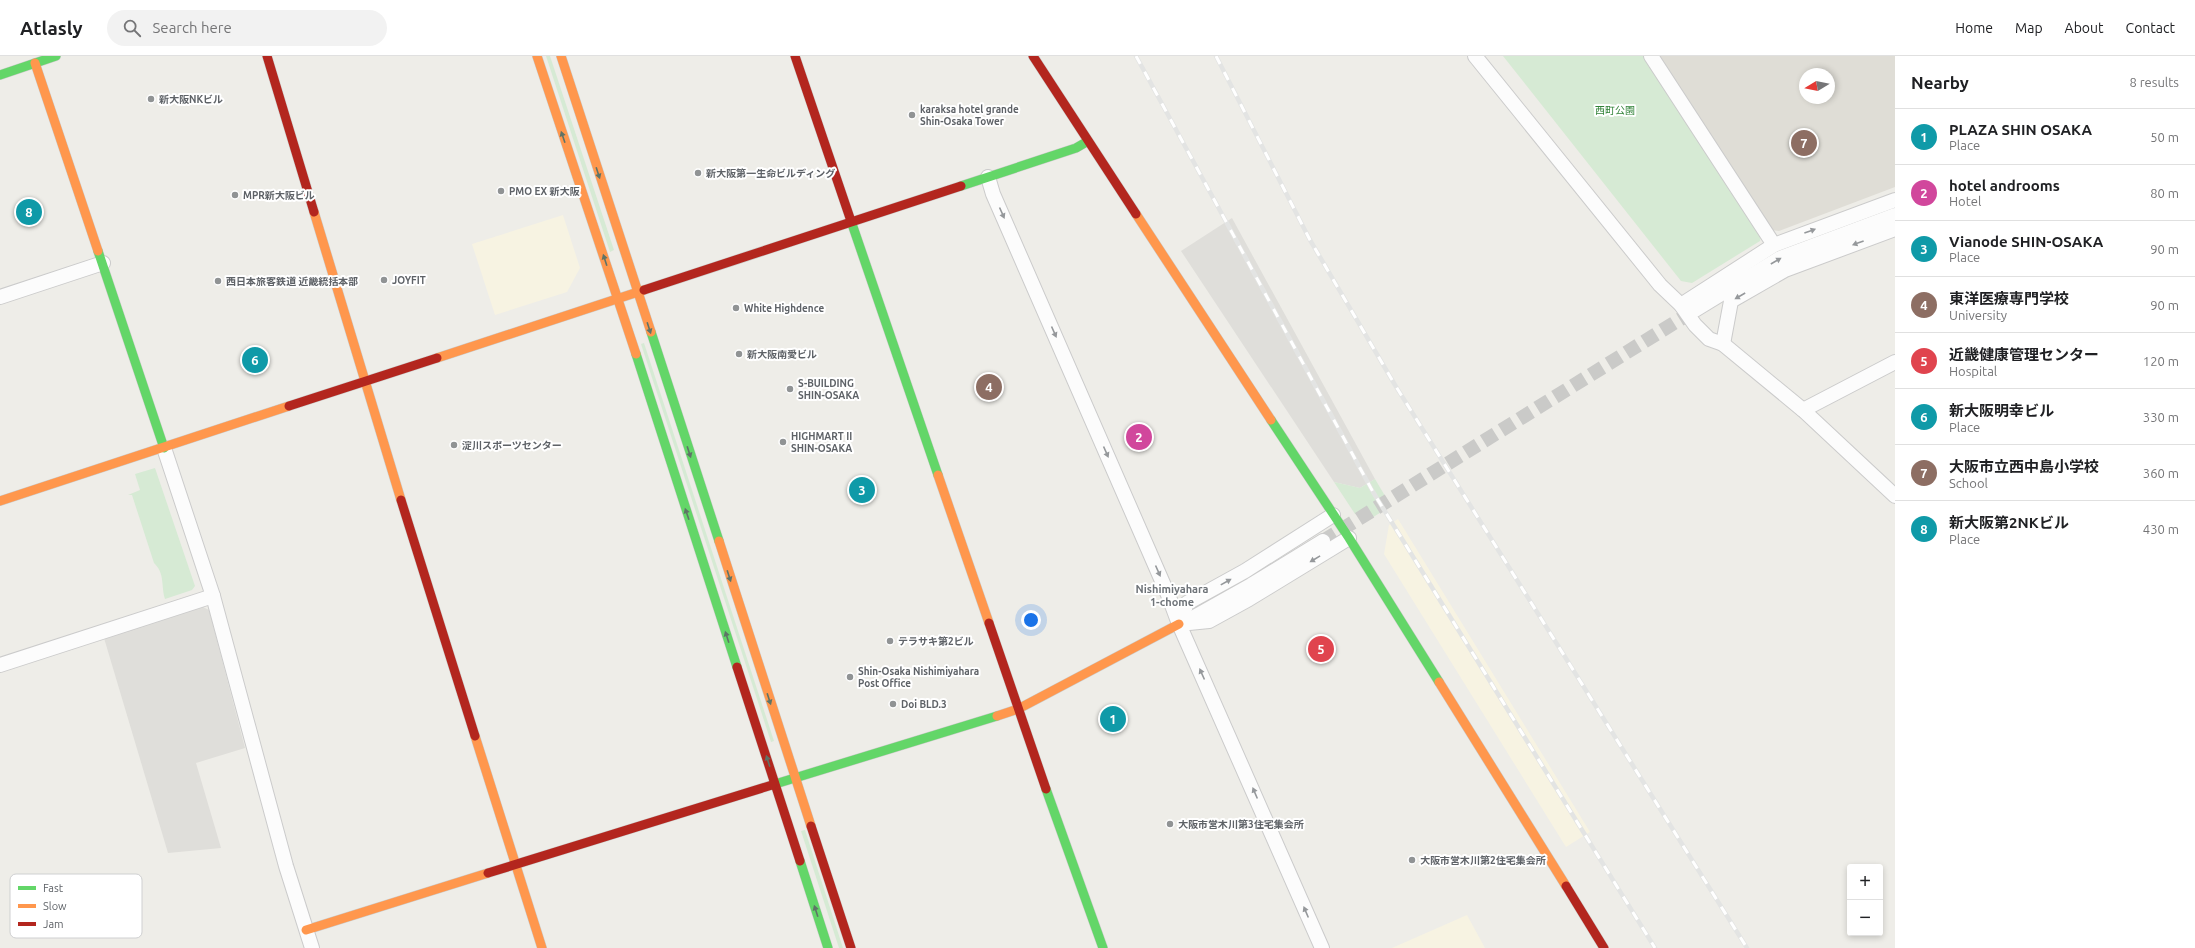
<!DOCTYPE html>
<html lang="en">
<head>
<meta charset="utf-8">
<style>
	:root { --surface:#fff; --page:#f2f2f2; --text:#202124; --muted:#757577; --line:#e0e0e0; --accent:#2563eb }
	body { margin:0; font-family:Ubuntu,"Noto Sans JP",sans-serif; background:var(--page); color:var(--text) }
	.controls { position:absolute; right:12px; bottom:12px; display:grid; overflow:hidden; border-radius:4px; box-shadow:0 2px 6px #0003 }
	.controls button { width:36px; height:36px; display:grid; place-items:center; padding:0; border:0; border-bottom:1px solid var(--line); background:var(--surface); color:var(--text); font:20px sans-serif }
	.compass { position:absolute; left:1799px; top:12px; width:36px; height:36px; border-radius:50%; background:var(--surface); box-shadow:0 2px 6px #0003; rotate:260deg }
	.you { position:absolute; left:1031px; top:564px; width:14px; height:14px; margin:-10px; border:3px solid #fff; border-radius:50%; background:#1a73e8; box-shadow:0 0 0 6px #1a73e833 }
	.badge { display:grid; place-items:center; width:26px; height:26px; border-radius:50%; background:var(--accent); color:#fff; font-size:13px; font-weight:700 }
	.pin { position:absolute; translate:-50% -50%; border:2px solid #fff; box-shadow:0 1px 4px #0006 }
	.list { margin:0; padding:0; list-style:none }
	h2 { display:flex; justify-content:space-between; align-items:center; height:52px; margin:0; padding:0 16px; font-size:17px }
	h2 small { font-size:13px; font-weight:400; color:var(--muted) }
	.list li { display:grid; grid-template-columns:26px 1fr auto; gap:12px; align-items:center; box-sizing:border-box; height:56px; padding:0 16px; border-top:1px solid var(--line) }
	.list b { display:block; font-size:15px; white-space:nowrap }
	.list p { margin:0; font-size:13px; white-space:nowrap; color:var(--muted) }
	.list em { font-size:13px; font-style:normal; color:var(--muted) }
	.icon { flex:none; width:22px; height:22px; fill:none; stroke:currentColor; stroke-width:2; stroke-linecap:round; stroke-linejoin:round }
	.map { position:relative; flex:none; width:1895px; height:892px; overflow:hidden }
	header { display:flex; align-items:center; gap:24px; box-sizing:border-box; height:56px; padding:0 20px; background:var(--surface); border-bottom:1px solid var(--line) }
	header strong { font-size:19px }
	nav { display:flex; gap:22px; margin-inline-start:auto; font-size:14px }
	.search { width:280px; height:36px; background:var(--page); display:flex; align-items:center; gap:10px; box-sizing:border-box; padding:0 14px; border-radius:22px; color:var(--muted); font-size:15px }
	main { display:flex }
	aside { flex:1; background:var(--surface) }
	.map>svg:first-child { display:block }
</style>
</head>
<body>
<header>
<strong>Atlasly</strong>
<div class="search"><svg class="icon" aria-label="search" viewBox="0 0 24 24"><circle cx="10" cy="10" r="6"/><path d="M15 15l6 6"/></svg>Search here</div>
<nav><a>Home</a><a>Map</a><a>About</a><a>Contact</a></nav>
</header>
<main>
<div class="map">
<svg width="1895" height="892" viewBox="0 0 1895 892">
	<rect width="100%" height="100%" fill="#eeede8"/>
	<g fill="#f7f3e2">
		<polygon points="563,159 580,212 567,236 495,259 472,188"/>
		<polygon points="1398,463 1590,776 1566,791 1384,498 1389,469"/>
		<polygon points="1467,859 1485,892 1392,892"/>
	</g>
	<g fill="#dfdeda">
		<polygon points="1232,162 1375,423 1360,432 1334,426 1181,195"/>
		<polygon points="203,551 209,554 245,692 196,707 221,792 168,797 104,582"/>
	</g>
	<path fill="#dfddd6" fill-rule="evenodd" d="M 1657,0 L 1895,0 L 1895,131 L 1779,175 L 1771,174 ZM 1805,18 L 1829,18 L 1829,42 L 1805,42 Z"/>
	<g fill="#d6ead4">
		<polygon points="546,0 550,0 614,194 610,196"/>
		<polygon points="1503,0 1645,0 1761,179 1760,185 1692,227 1681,225"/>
		<polygon points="644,287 774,685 771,686 641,288"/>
		<path d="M 155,412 L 195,530 L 192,534 L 165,543 C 161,530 165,517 154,507 L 132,439 L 128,439 L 140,434 L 135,418 Z"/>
		<polygon points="1375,423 1391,450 1370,463 1355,458 1334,426 1360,432"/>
		<polygon points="805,774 843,892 839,892 801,775"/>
	</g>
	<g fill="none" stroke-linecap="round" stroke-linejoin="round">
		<polyline stroke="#cacac8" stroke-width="14" stroke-dasharray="14 7" stroke-linecap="butt" points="1323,485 1695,254"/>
		<defs>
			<g id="street">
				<polyline points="1475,0 1660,229 1681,249 1695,269 1709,283 1723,288 1803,354 1895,440"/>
				<polyline points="1651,0 1774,189"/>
				<polyline points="988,121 993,138 1169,541 1179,568 1322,892"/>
				<polyline points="0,241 103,207"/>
				<polyline points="1681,249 1774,189 1895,144"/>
				<polyline points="1695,254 1780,202 1895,159"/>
				<polyline points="1723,288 1731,245 1785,214 1895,173"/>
				<polyline points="1803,354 1895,306"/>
				<polyline points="164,392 213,540 286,810 312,892"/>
				<polyline points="1187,565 1251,529 1323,485"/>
				<polyline points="1179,568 1187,547 1245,515 1333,459"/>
				<polyline points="1179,568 1209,565 1249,543 1349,482"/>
				<polyline points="0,609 213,540"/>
			</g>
			<g id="fast">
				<polyline points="0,19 56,0"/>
				<polyline points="961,130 1076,92 1088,85"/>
				<polyline points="851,165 938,419"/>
				<polyline points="98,195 164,392"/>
				<polyline points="651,276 719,485"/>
				<polyline points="636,298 737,611"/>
				<polyline points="1271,364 1349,482 1439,626"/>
				<polyline points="772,729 997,660"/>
				<polyline points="1046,733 1103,892"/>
				<polyline points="800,805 828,892"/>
			</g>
			<g id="slow">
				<polyline points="537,0 636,298"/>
				<polyline points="561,0 651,276"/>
				<polyline points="35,7 98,195"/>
				<polyline points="314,156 401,444"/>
				<polyline points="1136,158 1271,364"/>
				<polyline points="437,302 644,234"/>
				<polyline points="938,419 989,567"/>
				<polyline points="0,445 289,350"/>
				<polyline points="719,485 811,770"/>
				<polyline points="1439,626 1566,830"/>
				<polyline points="997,660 1018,653 1179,568"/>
				<polyline points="475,680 542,892"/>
				<polyline points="306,874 488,817"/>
			</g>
			<g id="jam">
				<polyline points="267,0 314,156"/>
				<polyline points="795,0 851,165"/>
				<polyline points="1033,0 1136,158"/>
				<polyline points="644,234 961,130"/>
				<polyline points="289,350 437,302"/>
				<polyline points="401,444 475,680"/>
				<polyline points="989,567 1046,733"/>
				<polyline points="737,611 800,805"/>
				<polyline points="811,770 851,892"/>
				<polyline points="488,817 772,729"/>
				<polyline points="1566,830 1604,892"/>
			</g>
		</defs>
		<use href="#street" stroke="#cbcbcb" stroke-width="16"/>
		<use href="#fast" stroke="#cbcbca" stroke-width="10"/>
		<use href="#slow" stroke="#cbcbca" stroke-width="10"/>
		<use href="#jam" stroke="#cbcbca" stroke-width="10"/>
		<use href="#street" stroke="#fcfcfc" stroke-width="14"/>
		<use href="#fast" stroke="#63d668" stroke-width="9"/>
		<use href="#slow" stroke="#ff974d" stroke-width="9"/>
		<use href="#jam" stroke="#b3261e" stroke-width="9"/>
		<defs>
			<g id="rail">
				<polyline points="1136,0 1373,436 1655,892"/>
				<polyline points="1216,0 1310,184 1395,329 1747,892"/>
			</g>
		</defs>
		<use href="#rail" stroke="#e3e4e3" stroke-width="4.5"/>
		<use href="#rail" stroke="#fff" stroke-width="3" stroke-dasharray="9" stroke-linecap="butt"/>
	</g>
	<defs><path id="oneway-solid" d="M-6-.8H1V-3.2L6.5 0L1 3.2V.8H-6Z"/></defs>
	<g fill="#5f7367">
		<use href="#oneway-solid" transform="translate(563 81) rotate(-109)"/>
		<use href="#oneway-solid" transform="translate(598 117) rotate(72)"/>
		<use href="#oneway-solid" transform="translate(605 204) rotate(-108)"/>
		<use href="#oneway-solid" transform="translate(649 272) rotate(72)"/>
		<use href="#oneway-solid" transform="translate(689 396) rotate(72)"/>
		<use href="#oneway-solid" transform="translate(687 458) rotate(-109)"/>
		<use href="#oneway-solid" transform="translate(729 520) rotate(72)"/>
		<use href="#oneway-solid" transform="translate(727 581) rotate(-108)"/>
		<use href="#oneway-solid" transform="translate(769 643) rotate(72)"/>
		<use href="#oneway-solid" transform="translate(768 705) rotate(-108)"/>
		<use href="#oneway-solid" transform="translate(816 855) rotate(-108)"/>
	</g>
	<g fill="#95989b">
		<use href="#oneway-solid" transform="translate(1002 157) rotate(66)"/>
		<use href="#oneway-solid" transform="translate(1810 175) rotate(-20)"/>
		<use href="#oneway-solid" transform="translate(1858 187) rotate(160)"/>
		<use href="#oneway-solid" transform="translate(1776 205) rotate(-30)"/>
		<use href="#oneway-solid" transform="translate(1740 240) rotate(150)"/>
		<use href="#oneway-solid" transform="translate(1054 276) rotate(66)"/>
		<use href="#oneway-solid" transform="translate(1106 396) rotate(66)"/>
		<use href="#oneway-solid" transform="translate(1315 503) rotate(149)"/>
		<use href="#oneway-solid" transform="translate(1158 515) rotate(66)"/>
		<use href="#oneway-solid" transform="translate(1226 526) rotate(-29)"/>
		<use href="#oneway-solid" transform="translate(1202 618) rotate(-114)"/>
		<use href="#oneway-solid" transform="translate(1255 737) rotate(-113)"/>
		<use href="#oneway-solid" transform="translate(1306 856) rotate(-113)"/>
	</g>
	<g fill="#909394" stroke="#fff" stroke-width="1.5">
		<circle cx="151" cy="43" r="4"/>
		<circle cx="912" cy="59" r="4"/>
		<circle cx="698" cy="117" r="4"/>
		<circle cx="501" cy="135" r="4"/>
		<circle cx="235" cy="139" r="4"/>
		<circle cx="384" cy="224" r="4"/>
		<circle cx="218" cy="225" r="4"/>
		<circle cx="736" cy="252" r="4"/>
		<circle cx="739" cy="298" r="4"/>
		<circle cx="790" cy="333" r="4"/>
		<circle cx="783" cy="386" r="4"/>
		<circle cx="454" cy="389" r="4"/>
		<circle cx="890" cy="585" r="4"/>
		<circle cx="850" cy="621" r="4"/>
		<circle cx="893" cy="648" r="4"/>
		<circle cx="1170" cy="768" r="4"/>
		<circle cx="1412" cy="804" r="4"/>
	</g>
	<g text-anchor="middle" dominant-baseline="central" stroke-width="4" stroke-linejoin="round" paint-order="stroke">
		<g font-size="10" font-weight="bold" fill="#5e6267" stroke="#fff" text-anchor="start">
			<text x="159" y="43">新大阪NKビル</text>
			<text x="920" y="53">karaksa hotel grande<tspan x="920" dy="12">Shin-Osaka Tower</tspan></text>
			<text x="706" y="117">新大阪第一生命ビルディング</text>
			<text x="509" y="135">PMO EX 新大阪</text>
			<text x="243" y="139">MPR新大阪ビル</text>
			<text x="392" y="224">JOYFIT</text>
			<text x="226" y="225">西日本旅客鉄道 近畿統括本部</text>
			<text x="744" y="252">White Highdence</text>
			<text x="747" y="298">新大阪南愛ビル</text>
			<text x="798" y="327">S-BUILDING<tspan x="798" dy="12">SHIN-OSAKA</tspan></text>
			<text x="791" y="380">HIGHMART II<tspan x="791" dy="12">SHIN-OSAKA</tspan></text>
			<text x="462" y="389">淀川スポーツセンター</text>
			<text x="898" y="585">テラサキ第2ビル</text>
			<text x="858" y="615">Shin-Osaka Nishimiyahara<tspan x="858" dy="12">Post Office</tspan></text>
			<text x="901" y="648">Doi BLD.3</text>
			<text x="1178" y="768">大阪市営木川第3住宅集会所</text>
			<text x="1420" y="804">大阪市営木川第2住宅集会所</text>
		</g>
		<g font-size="10" fill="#318237" stroke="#fff">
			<text x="1615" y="54">西町公園</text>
		</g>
		<g font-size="11" font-weight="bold" fill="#6f7479" stroke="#fff">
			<text x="1172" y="533">Nishimiyahara<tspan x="1172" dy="13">1-chome</tspan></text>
		</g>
	</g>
	<rect x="10" y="818" width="132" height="64" rx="6" fill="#fff" stroke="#cfd0d1" stroke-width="1"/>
	<rect x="18" y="830" width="18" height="4" fill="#63d668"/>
	<rect x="18" y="848" width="18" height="4" fill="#ff974d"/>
	<rect x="18" y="866" width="18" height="4" fill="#b3261e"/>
	<g font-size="11" fill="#5e6267">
		<text x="43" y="836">Fast</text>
		<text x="43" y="854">Slow</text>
		<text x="43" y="872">Jam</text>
	</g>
</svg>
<div class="controls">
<button>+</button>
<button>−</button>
</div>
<svg class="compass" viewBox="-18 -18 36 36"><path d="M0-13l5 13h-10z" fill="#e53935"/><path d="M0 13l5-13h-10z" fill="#757577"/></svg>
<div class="you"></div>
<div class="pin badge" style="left:1113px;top:663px;background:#0f9aa8">1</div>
<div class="pin badge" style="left:1139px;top:381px;background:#d1479c">2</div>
<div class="pin badge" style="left:862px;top:434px;background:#0f9aa8">3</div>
<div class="pin badge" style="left:989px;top:331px;background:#8d6e63">4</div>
<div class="pin badge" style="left:1321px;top:593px;background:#e0444e">5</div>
<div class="pin badge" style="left:255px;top:304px;background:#0f9aa8">6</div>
<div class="pin badge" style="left:1804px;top:87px;background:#8d6e63">7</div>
<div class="pin badge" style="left:29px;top:156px;background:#0f9aa8">8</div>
</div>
<aside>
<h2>Nearby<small>8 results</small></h2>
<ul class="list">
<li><span class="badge" style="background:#0f9aa8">1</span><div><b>PLAZA SHIN OSAKA</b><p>Place</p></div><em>50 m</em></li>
<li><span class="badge" style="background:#d1479c">2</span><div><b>hotel androoms</b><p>Hotel</p></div><em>80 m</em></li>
<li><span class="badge" style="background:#0f9aa8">3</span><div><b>Vianode SHIN-OSAKA</b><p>Place</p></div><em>90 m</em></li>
<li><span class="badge" style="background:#8d6e63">4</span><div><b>東洋医療専門学校</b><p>University</p></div><em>90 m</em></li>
<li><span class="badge" style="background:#e0444e">5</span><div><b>近畿健康管理センター</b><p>Hospital</p></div><em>120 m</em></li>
<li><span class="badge" style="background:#0f9aa8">6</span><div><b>新大阪明幸ビル</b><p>Place</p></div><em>330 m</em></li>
<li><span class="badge" style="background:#8d6e63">7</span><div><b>大阪市立西中島小学校</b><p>School</p></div><em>360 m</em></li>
<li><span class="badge" style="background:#0f9aa8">8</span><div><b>新大阪第2NKビル</b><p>Place</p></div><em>430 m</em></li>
</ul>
</aside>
</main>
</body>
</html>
